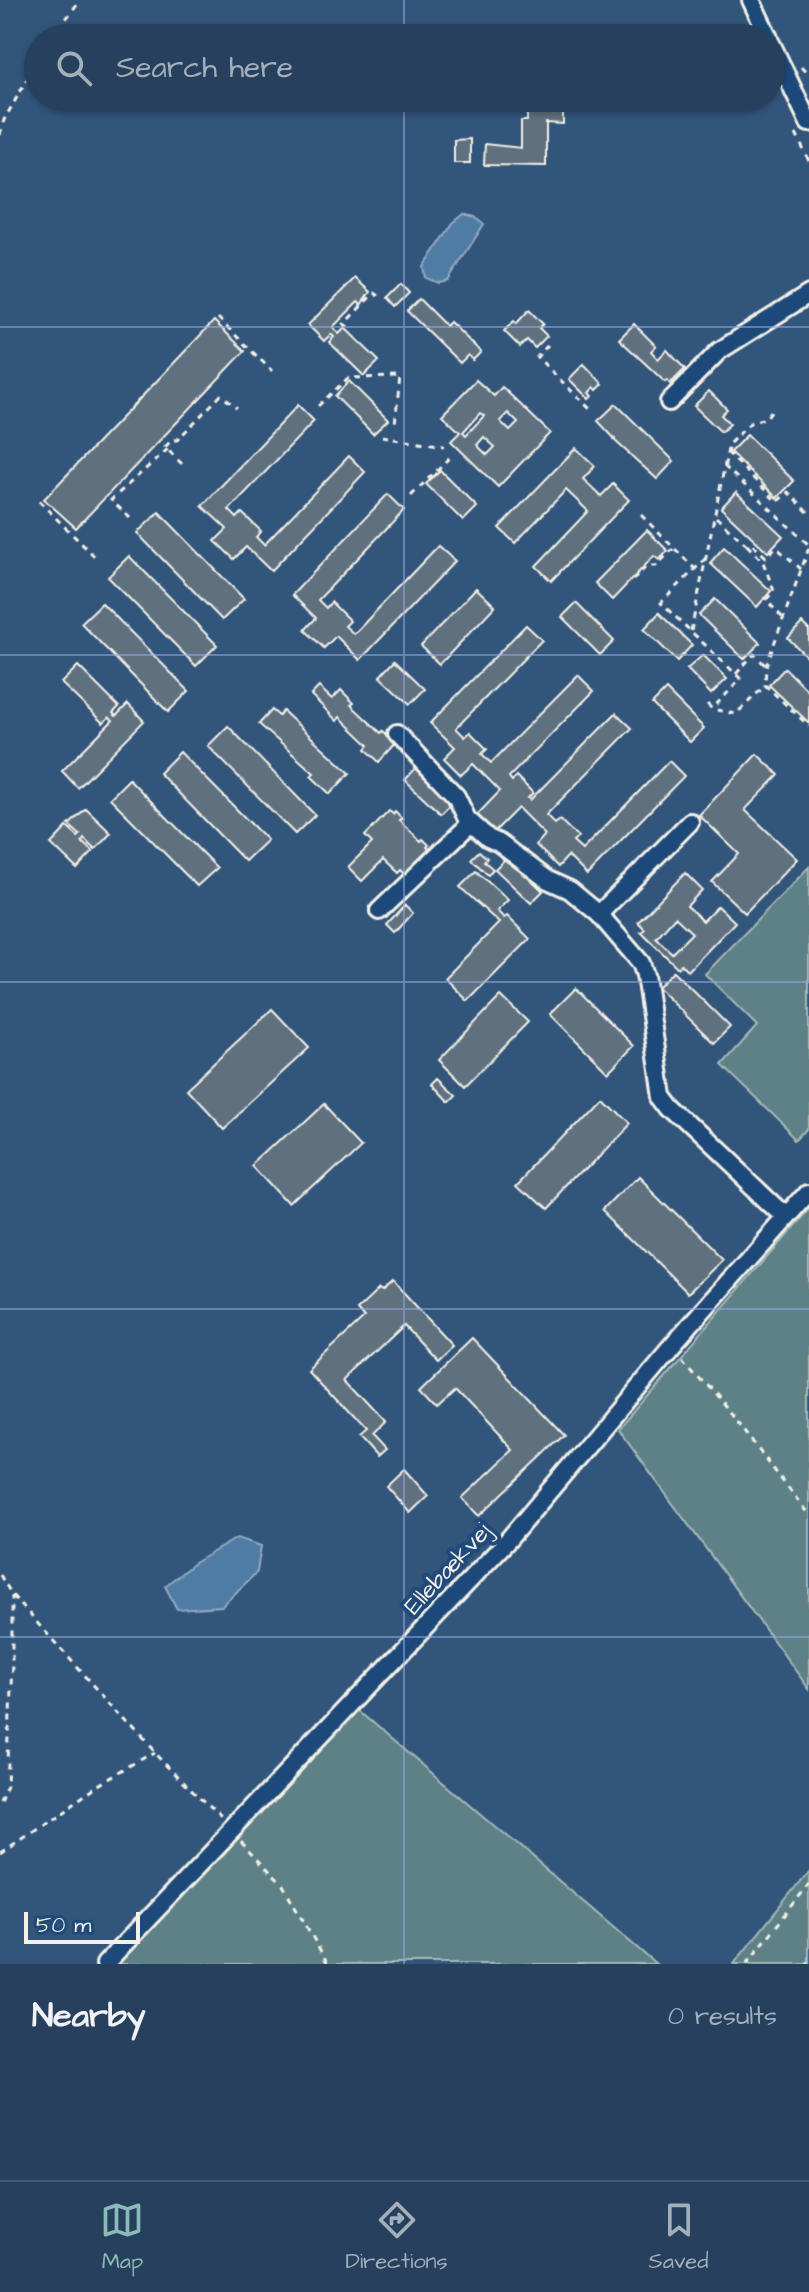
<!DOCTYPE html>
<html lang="en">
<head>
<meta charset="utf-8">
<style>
	:root { --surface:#26405d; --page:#2e4763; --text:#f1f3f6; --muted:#a4afbc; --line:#425972; --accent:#8bbbb9 }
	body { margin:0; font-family:"Architects Daughter",sans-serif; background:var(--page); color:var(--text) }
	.scale { position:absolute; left:24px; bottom:20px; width:116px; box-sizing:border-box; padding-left:8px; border:4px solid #f4f1e8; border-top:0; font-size:22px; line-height:28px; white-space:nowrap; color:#f4f1e8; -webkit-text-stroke:6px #1f4a7a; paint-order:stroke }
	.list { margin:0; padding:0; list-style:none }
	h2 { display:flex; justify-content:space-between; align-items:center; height:104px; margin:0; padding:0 32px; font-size:34px }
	h2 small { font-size:26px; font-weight:400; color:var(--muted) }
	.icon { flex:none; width:44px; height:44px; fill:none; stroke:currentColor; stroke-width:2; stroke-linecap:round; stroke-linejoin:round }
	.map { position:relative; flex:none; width:809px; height:1964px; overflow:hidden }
	.search { position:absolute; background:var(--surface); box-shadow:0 2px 6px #0004; left:24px; right:24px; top:24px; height:88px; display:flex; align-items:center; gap:20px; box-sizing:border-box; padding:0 28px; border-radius:44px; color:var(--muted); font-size:30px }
	.sheet { height:216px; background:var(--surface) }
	nav { display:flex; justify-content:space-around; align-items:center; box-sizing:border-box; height:112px; border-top:2px solid var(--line); background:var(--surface); font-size:22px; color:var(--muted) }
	nav a { display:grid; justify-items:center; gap:4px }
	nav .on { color:var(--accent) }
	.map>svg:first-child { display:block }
</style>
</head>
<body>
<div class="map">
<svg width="809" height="1964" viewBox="0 0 809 1964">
	<rect width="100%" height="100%" fill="#32557c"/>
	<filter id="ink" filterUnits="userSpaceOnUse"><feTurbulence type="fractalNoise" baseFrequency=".0125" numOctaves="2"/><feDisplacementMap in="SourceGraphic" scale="16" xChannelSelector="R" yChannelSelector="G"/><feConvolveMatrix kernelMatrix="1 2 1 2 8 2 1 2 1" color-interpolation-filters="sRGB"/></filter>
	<g filter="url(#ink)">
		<g fill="#5d8186" stroke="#a8b9b7" stroke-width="2">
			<polygon points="809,867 809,1129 799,1140 722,1065 757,1026 705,974"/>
			<polygon points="809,1208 809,1689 618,1429"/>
			<polygon points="358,1709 656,1964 113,1964"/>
			<polygon points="809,1870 809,1964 734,1964"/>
		</g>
		<g fill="#507ba5" stroke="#92aac0" stroke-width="2">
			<polygon points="464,214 475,217 484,224 448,281 438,283 426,278 424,267 453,223"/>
			<polygon points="237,1538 261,1546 257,1572 222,1606 177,1609 165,1586 194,1563"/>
		</g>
		<g fill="#5e707f" stroke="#f4f1e8" stroke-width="2" fill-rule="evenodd">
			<polygon points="527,98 552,98 552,105 563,105 563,124 546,123 546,166 484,165 485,144 521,148 521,121 527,121"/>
			<polygon points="470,139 470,163 454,163 454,140"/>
			<polygon points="355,278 370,292 361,305 358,302 333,327 339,334 345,328 379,361 364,376 329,342 334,337 331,334 324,341 308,325"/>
			<polygon points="401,284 409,293 395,307 387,298"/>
			<polygon points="419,299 446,326 450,322 481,352 473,360 468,355 460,363 407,311"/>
			<polygon points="529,310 543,324 539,328 547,336 535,348 527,340 520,347 504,331 514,321 516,324"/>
			<polygon points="214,321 245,351 76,528 44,499"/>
			<polygon points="634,324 656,346 651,351 658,359 667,350 685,369 670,384 667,380 665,382 619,339"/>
			<polygon points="584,364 603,384 597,390 594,387 589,393 592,396 589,399 569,379"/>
			<path d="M 476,380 L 494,396 L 502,387 L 550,433 L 498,487 L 451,441 L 460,432 L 442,415 ZM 480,413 L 484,416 L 466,435 L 463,432 ZM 508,413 L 518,423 L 510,431 L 500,421 ZM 484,437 L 495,447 L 487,455 L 477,445 Z"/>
			<polygon points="349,381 388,420 373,434 335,396"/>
			<polygon points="709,391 727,409 721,415 730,424 721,432 694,406"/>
			<polygon points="616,404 674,461 657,479 614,440 615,439 598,421"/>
			<polygon points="298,405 314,421 229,510 237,518 242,513 261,531 256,537 264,545 349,456 365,472 271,571 246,547 234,559 215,541 227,529 202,506"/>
			<polygon points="747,435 794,481 777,498 730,452"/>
			<polygon points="576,448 595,466 583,479 601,496 613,484 629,500 551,581 536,566 588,511 566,490 515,543 499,528"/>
			<polygon points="440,470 477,507 463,521 426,484"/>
			<polygon points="736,492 783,536 768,552 721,508"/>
			<polygon points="388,494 404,510 318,600 326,608 331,602 350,621 345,626 354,634 438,546 455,561 360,660 336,636 324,648 305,630 316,618 292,595"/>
			<polygon points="159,512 244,599 222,620 137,533"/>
			<polygon points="647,530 668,551 659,560 654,556 612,600 595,583"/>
			<polygon points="724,547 771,591 757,607 710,563"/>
			<polygon points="129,556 217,645 196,666 108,577"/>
			<polygon points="476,588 495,606 440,664 421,646"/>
			<polygon points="715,599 760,643 744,659 699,615"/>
			<polygon points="102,603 189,691 168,712 81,623"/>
			<polygon points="576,603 614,641 600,655 562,617"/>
			<polygon points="659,613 692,645 677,661 644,629"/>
			<polygon points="802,623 809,630 809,659 788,638"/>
			<polygon points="526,625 542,640 456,728 465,737 470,732 487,749 482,754 491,763 578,675 594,691 509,777 512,781 516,776 533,793 528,798 530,800 616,713 632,728 546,815 555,824 560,820 578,837 573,842 582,850 669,761 684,776 587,875 568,856 558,867 536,845 545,835 518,808 494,832 477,815 500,791 473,764 461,775 444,758 455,747 430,723"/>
			<polygon points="703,655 727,679 711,694 687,669"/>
			<polygon points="395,660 425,689 410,704 380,676"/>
			<polygon points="78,666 119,707 113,713 116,716 128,704 144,721 78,788 62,771 113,720 109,717 103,723 61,683"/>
			<polygon points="785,668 809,692 809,723 769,685"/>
			<polygon points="319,687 332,699 341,690 354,703 351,705 381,733 383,731 396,743 379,762 366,749 369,745 340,717 337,721 311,695"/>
			<polygon points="666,690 704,728 690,742 652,704"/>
			<polygon points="272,710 279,716 283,711 350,773 330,794 311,776 314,773 259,724"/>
			<polygon points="228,726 315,815 295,834 208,746"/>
			<polygon points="180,752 267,840 245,861 159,773"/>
			<polygon points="757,754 779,775 745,810 797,859 745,913 712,882 739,854 699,815"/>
			<polygon points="416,768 452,803 441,814 405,780"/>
			<polygon points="129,779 217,868 197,886 110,798"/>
			<polygon points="86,809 111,833 95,850 84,839 82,842 93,852 77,869 51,844 67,827 78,837 80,835 69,825"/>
			<polygon points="389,811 393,814 395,811 402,818 399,820 421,841 423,839 429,845 427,847 430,850 406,876 400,870 397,873 383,860 362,881 348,867 372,843 365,836"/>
			<polygon points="479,851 487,858 484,861 493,869 488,875 471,859"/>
			<polygon points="507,857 543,891 531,903 495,869"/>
			<polygon points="476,871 508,900 497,911 504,918 507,916 530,939 468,1001 445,978 499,923 460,887"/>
			<path d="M 685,873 L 702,890 L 687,906 L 703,921 L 718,906 L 735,922 L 688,971 L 681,964 L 678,968 L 641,932 L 645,929 L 638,922 ZM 675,917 L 692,933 L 672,953 L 656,938 Z"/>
			<polygon points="405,905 413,913 395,933 387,925"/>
			<polygon points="673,971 730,1027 714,1043 657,987"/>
			<polygon points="576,988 634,1046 608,1072 550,1014"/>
			<polygon points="501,996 528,1022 465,1086 439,1060"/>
			<polygon points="272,1009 309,1048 222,1128 186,1089"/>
			<polygon points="438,1078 456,1095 449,1102 432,1084"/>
			<polygon points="600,1096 627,1123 546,1208 518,1182"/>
			<polygon points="324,1104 361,1143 294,1206 257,1166"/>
			<polygon points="638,1177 722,1260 688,1293 605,1211"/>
			<polygon points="393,1281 452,1345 436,1360 404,1326 347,1380 386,1422 372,1436 385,1450 377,1457 359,1437 366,1431 309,1369 364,1318 357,1310 379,1289 382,1291"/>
			<polygon points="472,1338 564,1435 479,1516 462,1498 513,1450 455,1388 437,1404 421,1387"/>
			<polygon points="404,1469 428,1496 410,1513 386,1486"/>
		</g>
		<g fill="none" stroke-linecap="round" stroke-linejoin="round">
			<defs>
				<g id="minor">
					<polyline points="751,0 769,38"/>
					<polyline points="771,43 809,123"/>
					<polyline points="669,402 719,351 809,294"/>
					<polyline points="397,734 456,796 467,819 488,838 499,843 548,880 570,890 599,914 641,963 645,975 663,1097 672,1109 785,1216"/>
					<polyline points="379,911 471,823"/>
					<polyline points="599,914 690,822"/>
					<polyline points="105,1964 508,1540 672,1345 809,1191"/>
				</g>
			</defs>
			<use href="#minor" stroke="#f4f1e8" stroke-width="22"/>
			<g stroke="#f4f1e8" stroke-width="3" stroke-dasharray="6 6" stroke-linecap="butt">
				<polyline points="52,38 80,0"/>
				<polyline points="801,67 809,76"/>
				<polyline points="796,134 809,161"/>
				<polyline points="0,135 4,120 38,60"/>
				<polyline points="218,318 272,371"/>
				<polyline points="348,327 344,324 374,293 378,296"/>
				<polyline points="548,345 537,357 591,410"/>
				<polyline points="318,406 348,378 400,377 395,424"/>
				<polyline points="382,436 444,446"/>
				<polyline points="727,452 777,502 788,492 809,513"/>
				<polyline points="182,464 165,447 172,440 177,440 221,395 237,408"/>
				<polyline points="724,466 809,545"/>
				<polyline points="411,496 452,455"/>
				<polyline points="39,501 94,556"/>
				<polyline points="641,515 695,569"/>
				<polyline points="716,517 747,545 752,544 766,557 776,547 801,569"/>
				<polyline points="130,518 111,500 168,449"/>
				<polyline points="747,545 763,562 774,591 766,600 783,618"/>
				<polyline points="809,548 766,666 765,685 809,726"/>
				<polyline points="706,558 661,603 741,679 712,709"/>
				<polyline points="633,580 647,566 656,566 673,549"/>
				<polyline points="691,631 729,444 751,422 766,418 774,407"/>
				<polyline points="736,674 754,654 766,666"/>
				<polyline points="707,704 712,709 736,714 765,686"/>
				<polyline points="682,1357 731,1414 809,1515"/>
				<polyline points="0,1575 12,1595 155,1753 222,1821"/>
				<polyline points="0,1803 7,1787 12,1663 12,1596"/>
				<polyline points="241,1841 283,1885 328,1964"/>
				<polyline points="0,1852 94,1788 155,1753"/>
				<polyline points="747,1964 809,1884"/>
				<polyline points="807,1964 809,1962"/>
			</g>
			<use href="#minor" stroke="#1f4a7a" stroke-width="16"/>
		</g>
	</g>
	<path fill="none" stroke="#93a8e1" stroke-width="2" stroke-opacity="0.55" d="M 404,0 L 404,38M 404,98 L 404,1964M 0,327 L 809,327M 0,655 L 809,655M 0,982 L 809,982M 0,1309 L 809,1309M 0,1637 L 809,1637"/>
	<g text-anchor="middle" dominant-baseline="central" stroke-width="8" stroke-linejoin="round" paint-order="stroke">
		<g font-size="24" fill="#f4f1e8" stroke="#1f4a7a">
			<text transform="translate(448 1569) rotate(-47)">Ellebækvej</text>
		</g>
	</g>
</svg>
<div class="scale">50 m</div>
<div class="search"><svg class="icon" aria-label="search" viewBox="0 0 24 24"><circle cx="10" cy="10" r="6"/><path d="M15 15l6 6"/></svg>Search here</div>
</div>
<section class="sheet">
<h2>Nearby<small>0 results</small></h2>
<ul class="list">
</ul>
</section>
<nav>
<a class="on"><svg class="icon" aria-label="map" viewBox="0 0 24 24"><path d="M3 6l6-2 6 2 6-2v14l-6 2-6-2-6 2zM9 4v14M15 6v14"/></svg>Map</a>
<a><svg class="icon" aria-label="directions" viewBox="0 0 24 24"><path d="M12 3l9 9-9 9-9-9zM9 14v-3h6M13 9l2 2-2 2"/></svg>Directions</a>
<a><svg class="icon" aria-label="saved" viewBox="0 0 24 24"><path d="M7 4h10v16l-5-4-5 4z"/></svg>Saved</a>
</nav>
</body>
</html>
